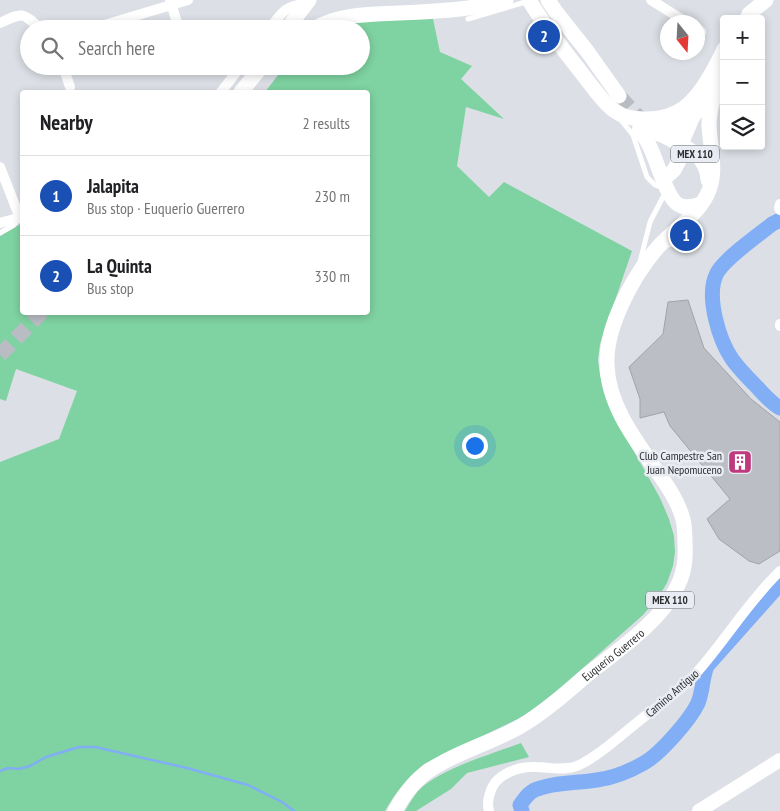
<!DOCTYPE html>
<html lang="en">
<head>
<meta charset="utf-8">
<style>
	:root { --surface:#fff; --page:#f6f6f6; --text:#202124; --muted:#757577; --line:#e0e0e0; --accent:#be397d }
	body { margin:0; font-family:"PT Sans Narrow",sans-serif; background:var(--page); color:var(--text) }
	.controls { position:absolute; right:15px; top:15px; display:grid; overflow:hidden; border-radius:5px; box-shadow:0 2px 8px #0003 }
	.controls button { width:45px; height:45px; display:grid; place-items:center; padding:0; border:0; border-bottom:1px solid var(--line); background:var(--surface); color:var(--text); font:25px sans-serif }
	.compass { position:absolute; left:660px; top:15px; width:45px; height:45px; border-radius:50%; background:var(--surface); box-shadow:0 2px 8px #0003; rotate:162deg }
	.you { position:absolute; left:474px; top:445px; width:18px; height:18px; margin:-12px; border:4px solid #fff; border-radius:50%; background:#1a73e8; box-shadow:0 0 0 8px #1a73e833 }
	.badge { display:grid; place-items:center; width:32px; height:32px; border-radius:50%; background:var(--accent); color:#fff; font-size:16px; font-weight:700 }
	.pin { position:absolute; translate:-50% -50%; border:2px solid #fff; box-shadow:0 1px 5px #0006 }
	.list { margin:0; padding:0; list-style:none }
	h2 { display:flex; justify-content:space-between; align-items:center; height:65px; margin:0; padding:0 20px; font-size:21px }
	h2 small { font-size:16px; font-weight:400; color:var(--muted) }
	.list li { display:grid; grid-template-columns:32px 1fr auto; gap:15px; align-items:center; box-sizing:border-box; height:80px; padding:0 20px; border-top:1px solid var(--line) }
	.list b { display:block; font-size:19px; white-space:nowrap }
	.list p { margin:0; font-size:16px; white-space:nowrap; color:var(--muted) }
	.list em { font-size:16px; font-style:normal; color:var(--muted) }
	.icon { flex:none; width:28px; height:28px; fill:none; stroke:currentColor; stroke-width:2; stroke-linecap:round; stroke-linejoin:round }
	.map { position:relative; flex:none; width:780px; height:811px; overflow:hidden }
	.search { position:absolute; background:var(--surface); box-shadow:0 2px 8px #0003; left:20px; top:20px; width:350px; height:55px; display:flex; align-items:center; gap:12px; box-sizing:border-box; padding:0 18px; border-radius:28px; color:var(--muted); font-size:19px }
	.panel { position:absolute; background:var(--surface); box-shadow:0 2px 8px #0003; left:20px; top:90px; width:350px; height:225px; border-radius:5px }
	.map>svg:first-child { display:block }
</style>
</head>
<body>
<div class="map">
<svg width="780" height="811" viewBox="0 0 780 811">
	<rect width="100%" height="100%" fill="#dce0e6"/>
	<g fill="#7fd2a1">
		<path d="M 433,19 L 440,52 L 472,66 L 461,79 L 504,119 L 466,107 L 457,166 L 489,197 L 504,182 L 632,251 L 600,344 L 598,360 L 600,375 L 604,390 L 621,428 L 660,498 L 669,519 L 674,536 L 675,552 L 673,566 L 667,583 L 659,596 L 643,615 L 558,690 L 524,716 L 424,764 C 407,778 396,792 385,811 L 0,811 L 0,462 L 59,439 L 77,391 L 16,369 L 6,401 L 0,399 L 0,236 L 22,223 L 22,312 L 368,312 L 368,92 L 265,92 L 285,66 L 361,66 L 361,29 L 331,29 L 352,21 Z"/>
		<path d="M 521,743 L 529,757 L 467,773 L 451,789 L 416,811 L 405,811 C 409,804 413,797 418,791 C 439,769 492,754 521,743 Z"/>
	</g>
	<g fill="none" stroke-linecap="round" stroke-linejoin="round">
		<polyline stroke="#81aef5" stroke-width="2.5" points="0,771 8,768 19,769 30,766 46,757 79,747 95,747 187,768 248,785 282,802 294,811"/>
		<g stroke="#81aef5" stroke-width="15">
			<path d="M 780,220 L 772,224 C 759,235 722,260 716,275 C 706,297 719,340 732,359 C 739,369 749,379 757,387 C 764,395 771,403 780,408"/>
			<path d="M 522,811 L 520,805 C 524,800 527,794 533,791 C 536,789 541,788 544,787 C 562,782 579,783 597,780 C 613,778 630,771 644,763 C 660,754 690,720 698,703 C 703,691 702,678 707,666 L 780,584"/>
		</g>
	</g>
	<polygon fill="#bbbfc5" stroke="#a0a4aa" points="688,300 704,348 751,399 780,422 780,551 759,564 749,561 719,539 707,519 730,499 670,426 664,412 640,418 640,399 629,367 663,334 668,302"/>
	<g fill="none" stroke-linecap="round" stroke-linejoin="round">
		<g stroke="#b9bcc2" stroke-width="15" stroke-dasharray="15 8" stroke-linecap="butt">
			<polyline points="619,96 645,124"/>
			<polyline points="0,355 42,312"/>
		</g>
		<g stroke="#fff" stroke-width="5">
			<polyline points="468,19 529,1"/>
			<polyline points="620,119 633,135 647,177 655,185 663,188"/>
			<polyline points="0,233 14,225 18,220"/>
			<polyline points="665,245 677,244 692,228 691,220"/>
			<polyline points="640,262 650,222 665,193"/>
		</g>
		<g stroke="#fff" stroke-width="10">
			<polyline points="170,0 179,29"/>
			<polyline points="651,0 686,22"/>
			<path d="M 0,23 C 23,12 22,12 41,29"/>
			<polyline points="91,29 188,0"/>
			<path d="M 269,29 C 282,13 284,6 305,4"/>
			<polyline points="698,30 701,32"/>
			<polyline points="63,66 70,87"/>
			<polyline points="221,92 241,66"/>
			<polyline points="0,167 20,218"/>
			<polyline points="780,204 779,208 780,210"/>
			<polyline points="0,223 22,217"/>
			<polyline points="780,324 780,326"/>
			<path d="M 489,811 C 487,804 488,799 490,793 C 495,774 519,766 536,767 C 547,767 557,770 567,768 C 573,768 580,765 585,762 C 605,751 621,735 639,721 C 659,705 681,691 698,671 C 726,639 749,601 780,571"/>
		</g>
		<polyline stroke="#fff" stroke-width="14" points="699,811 780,760"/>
		<g stroke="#fff" stroke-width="15">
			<path d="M 529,0 C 546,29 567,54 587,80 C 595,90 605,105 615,111 C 623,117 634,119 644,119 C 677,120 694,104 710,76 C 715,67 720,59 724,49"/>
			<polyline points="548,0 556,12 587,51 619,96"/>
			<polyline points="747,19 749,14 766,0"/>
			<polyline points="287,29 309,0"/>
			<path d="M 313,29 C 340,14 369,14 399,13 C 422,12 445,11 468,8 C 481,6 494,5 506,0"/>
			<polyline points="241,92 262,66"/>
			<path d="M 646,125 C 651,128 655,131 660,134 C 680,145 707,152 708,180"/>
			<path d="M 639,130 C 642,134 646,138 648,143 C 656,156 666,199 679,205 C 686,209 694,206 701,204"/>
			<polyline points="659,134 678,126 693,116 711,95"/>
			<polyline points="664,179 674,170 680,159 682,154 681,144 693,116"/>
			<path id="s1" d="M 395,811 C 405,792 420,774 440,764 C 466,749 495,741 521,726 C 545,712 567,692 588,674 C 617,651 660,622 676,589 C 684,574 686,561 685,544 C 685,535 685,524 682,516 C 677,500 668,487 659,474 C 637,442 608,406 607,365 C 605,327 634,274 659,246 C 675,229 696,216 707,195 C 718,173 710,148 709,125 C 709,106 717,88 724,70"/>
		</g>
	</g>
	<defs>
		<symbol id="building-square" viewBox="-11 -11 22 22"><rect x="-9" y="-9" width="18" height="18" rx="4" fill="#be397d" stroke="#e9edf3"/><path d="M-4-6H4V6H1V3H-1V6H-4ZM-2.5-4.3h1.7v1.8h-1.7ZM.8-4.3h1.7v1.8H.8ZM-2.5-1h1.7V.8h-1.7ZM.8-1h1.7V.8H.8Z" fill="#fff"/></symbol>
	</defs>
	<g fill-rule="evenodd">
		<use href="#building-square" x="726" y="448" width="28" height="28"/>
	</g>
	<g text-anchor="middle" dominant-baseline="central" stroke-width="5" stroke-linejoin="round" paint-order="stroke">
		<g fill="#e9edf3" stroke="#65676a" stroke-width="1">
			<rect x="671" y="145.5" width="48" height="17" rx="4"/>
			<rect x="646" y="591.5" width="48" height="17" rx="4"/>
		</g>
		<g font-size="11" font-weight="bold" fill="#2c2e30">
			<text x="695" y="154">MEX 110</text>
			<text x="670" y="600">MEX 110</text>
		</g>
		<g font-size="12" fill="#2c2e30" stroke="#e9edf3" text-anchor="end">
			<text x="722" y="455">Club Campestre San<tspan x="722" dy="14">Juan Nepomuceno</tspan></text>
		</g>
		<g font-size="12" fill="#2c2e30" stroke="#e9edf3">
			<text stroke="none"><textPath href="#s1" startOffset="272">Euquerio Guerrero</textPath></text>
			<text transform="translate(672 693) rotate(-41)">Camino Antiguo</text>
		</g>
	</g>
</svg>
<div class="controls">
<button>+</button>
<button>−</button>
<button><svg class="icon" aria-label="layers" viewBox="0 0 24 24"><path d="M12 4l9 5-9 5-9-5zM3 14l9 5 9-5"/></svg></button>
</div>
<svg class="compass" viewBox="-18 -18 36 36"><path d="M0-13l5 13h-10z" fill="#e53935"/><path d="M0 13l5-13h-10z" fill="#757577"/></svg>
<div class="you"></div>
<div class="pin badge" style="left:686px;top:235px;background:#1a4fb4">1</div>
<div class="pin badge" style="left:544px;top:36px;background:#1a4fb4">2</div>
<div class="search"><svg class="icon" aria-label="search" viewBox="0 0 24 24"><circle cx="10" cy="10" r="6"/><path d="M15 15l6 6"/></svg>Search here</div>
<section class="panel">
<h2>Nearby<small>2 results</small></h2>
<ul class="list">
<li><span class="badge" style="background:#1a4fb4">1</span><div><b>Jalapita</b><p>Bus stop · Euquerio Guerrero</p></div><em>230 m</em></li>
<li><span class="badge" style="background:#1a4fb4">2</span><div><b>La Quinta</b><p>Bus stop</p></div><em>330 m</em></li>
</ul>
</section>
</div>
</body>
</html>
